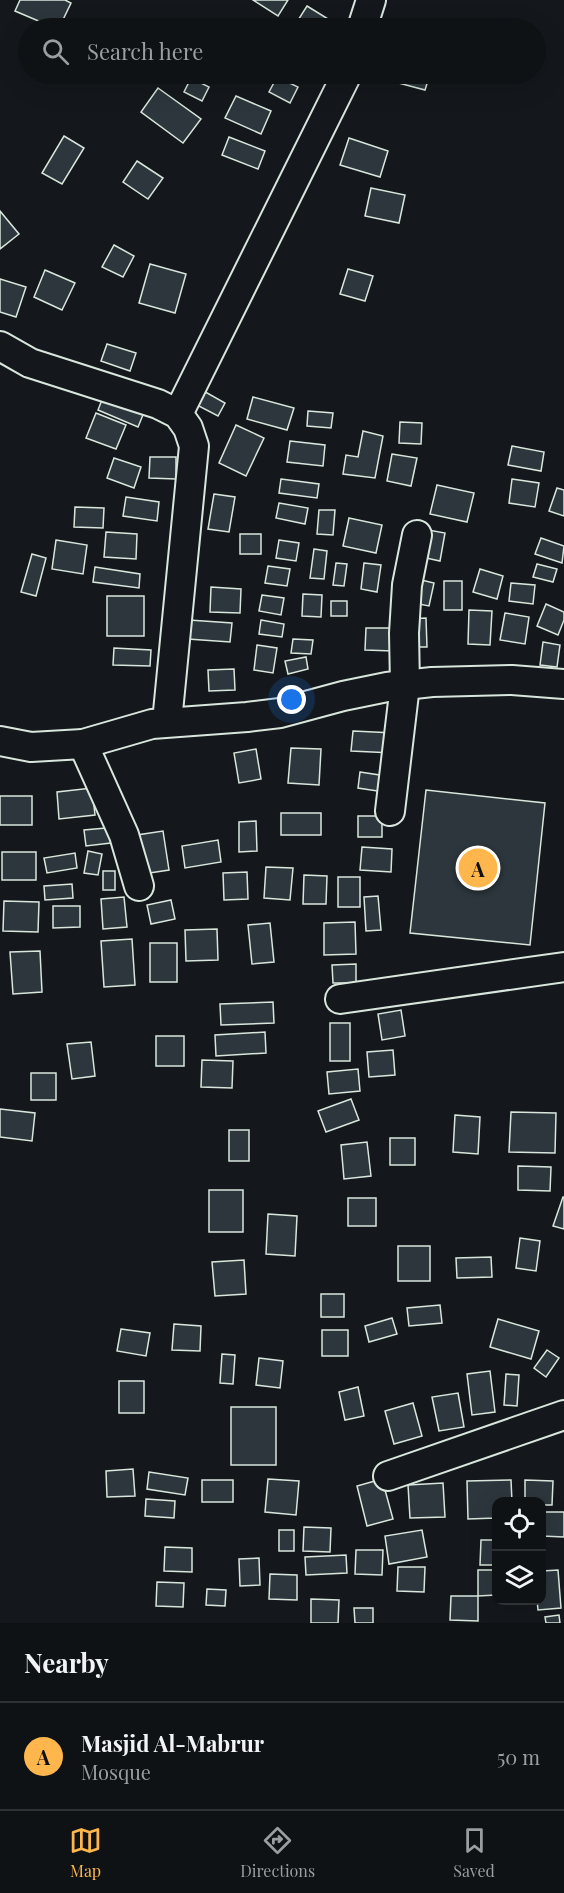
<!DOCTYPE html>
<html lang="en">
<head>
<meta charset="utf-8">
<style>
	:root { --surface:#0f1215; --page:#181b1e; --text:#f1f3f6; --muted:#9b9ea0; --line:#2f3234; --accent:#ffb74d }
	body { margin:0; font-family:"Playfair Display",serif; background:var(--page); color:var(--text) }
	.controls { position:absolute; right:18px; bottom:18px; display:grid; overflow:hidden; border-radius:12px; box-shadow:0 6px 24px #0002 }
	.controls button { width:54px; height:54px; display:grid; place-items:center; padding:0; border:0; border-bottom:2px solid var(--line); background:var(--surface); color:var(--text); font:30px sans-serif }
	.you { position:absolute; left:292px; top:700px; width:21px; height:21px; margin:-15px; border:4px solid #fff; border-radius:50%; background:#1a73e8; box-shadow:0 0 0 9px #1a73e833 }
	.badge { display:grid; place-items:center; width:39px; height:39px; border-radius:50%; background:var(--accent); color:#111; font-size:20px; font-weight:700 }
	.pin { position:absolute; translate:-50% -50%; border:3px solid #fff; box-shadow:0 2px 6px #0006 }
	.list { margin:0; padding:0; list-style:none }
	h2 { display:flex; justify-content:space-between; align-items:center; height:78px; margin:0; padding:0 24px; font-size:26px }
	h2 small { font-size:20px; font-weight:400; color:var(--muted) }
	.list li { display:grid; grid-template-columns:39px 1fr auto; gap:18px; align-items:center; box-sizing:border-box; height:108px; padding:0 24px; border-top:2px solid var(--line) }
	.list b { display:block; font-size:22px; white-space:nowrap }
	.list p { margin:0; font-size:20px; white-space:nowrap; color:var(--muted) }
	.list em { font-size:20px; font-style:normal; color:var(--muted) }
	.icon { flex:none; width:33px; height:33px; fill:none; stroke:currentColor; stroke-width:2; stroke-linecap:round; stroke-linejoin:round }
	.map { position:relative; flex:none; width:564px; height:1623px; overflow:hidden }
	.search { position:absolute; background:var(--surface); box-shadow:0 6px 24px #0002; left:18px; right:18px; top:18px; height:66px; display:flex; align-items:center; gap:15px; box-sizing:border-box; padding:0 21px; border-radius:33px; color:var(--muted); font-size:22px }
	.sheet { height:186px; background:var(--surface) }
	nav { display:flex; justify-content:space-around; align-items:center; box-sizing:border-box; height:84px; border-top:2px solid var(--line); background:var(--surface); font-size:16px; color:var(--muted) }
	nav a { display:grid; justify-items:center; gap:3px }
	nav .on { color:var(--accent) }
	.map>svg:first-child { display:block }
</style>
</head>
<body>
<div class="map">
<svg width="564" height="1623" viewBox="0 0 564 1623">
	<rect width="100%" height="100%" fill="#14181c"/>
	<g fill="#2c363c" stroke="#d8e6dc" stroke-width="1.5">
		<polygon points="20,0 65,0 71,3 59,28 55,28 15,11"/>
		<polygon points="253,0 288,0 278,16"/>
		<polygon points="307,6 333,22 329,28 301,28 295,25"/>
		<polygon points="257,21 270,28 253,28"/>
		<polygon points="377,74 430,74 425,90 376,77"/>
		<polygon points="277,77 298,87 290,103 269,92"/>
		<polygon points="191,78 209,87 202,101 184,92"/>
		<polygon points="158,88 201,119 183,143 141,112"/>
		<polygon points="236,96 271,111 261,134 225,118"/>
		<polygon points="64,136 84,148 62,184 42,173"/>
		<polygon points="229,137 265,151 258,169 222,155"/>
		<polygon points="349,138 388,151 380,177 340,165"/>
		<polygon points="137,161 163,178 148,199 123,182"/>
		<polygon points="371,188 405,195 399,223 365,216"/>
		<polygon points="0,211 19,234 0,249"/>
		<polygon points="114,245 134,256 123,277 102,267"/>
		<polygon points="150,264 186,274 175,313 139,303"/>
		<polygon points="348,269 373,276 365,301 340,294"/>
		<polygon points="45,270 75,283 62,310 34,297"/>
		<polygon points="0,279 26,287 16,317 0,312"/>
		<polygon points="107,344 136,353 130,371 101,361"/>
		<polygon points="200,389 225,403 218,416 193,403"/>
		<polygon points="105,392 145,410 138,427 98,410"/>
		<polygon points="253,397 294,408 287,430 247,419"/>
		<polygon points="308,411 333,413 331,428 307,426"/>
		<polygon points="96,413 126,425 116,449 86,438"/>
		<polygon points="400,422 422,423 421,444 399,443"/>
		<polygon points="236,425 264,438 246,476 219,463"/>
		<polygon points="363,431 383,436 375,478 343,474 346,455 358,457"/>
		<polygon points="290,441 325,445 323,466 287,462"/>
		<polygon points="512,446 544,452 541,471 508,465"/>
		<polygon points="392,454 417,458 411,486 387,481"/>
		<polygon points="150,457 176,457 176,479 149,478"/>
		<polygon points="114,458 141,467 134,488 107,478"/>
		<polygon points="281,479 319,484 317,498 279,493"/>
		<polygon points="512,479 539,483 535,507 509,503"/>
		<polygon points="437,485 474,493 467,522 430,514"/>
		<polygon points="557,488 564,490 564,516 549,511"/>
		<polygon points="214,494 235,497 229,532 208,529"/>
		<polygon points="126,497 159,502 157,521 123,516"/>
		<polygon points="279,503 308,508 305,524 276,518"/>
		<polygon points="75,507 104,508 103,528 74,527"/>
		<polygon points="319,510 335,510 333,535 317,534"/>
		<polygon points="349,518 382,525 376,553 343,546"/>
		<polygon points="423,529 445,533 440,561 417,556"/>
		<polygon points="106,532 137,534 136,559 104,557"/>
		<rect x="240" y="534" width="21" height="20"/>
		<polygon points="541,538 564,546 562,563 535,554"/>
		<polygon points="56,540 87,545 83,574 52,569"/>
		<polygon points="279,540 299,543 296,561 276,558"/>
		<polygon points="314,549 327,551 324,579 310,578"/>
		<polygon points="32,554 46,558 36,596 21,592"/>
		<polygon points="336,563 347,564 344,586 333,585"/>
		<polygon points="364,563 381,565 377,592 361,589"/>
		<polygon points="537,564 557,569 553,582 533,577"/>
		<polygon points="268,566 290,569 287,586 265,583"/>
		<polygon points="95,567 140,574 139,588 93,582"/>
		<polygon points="480,569 503,576 497,599 473,592"/>
		<polygon points="413,578 434,583 429,606 408,602"/>
		<rect x="444" y="581" width="18" height="29"/>
		<polygon points="511,583 535,585 533,604 509,601"/>
		<polygon points="211,587 241,589 240,613 210,612"/>
		<polygon points="303,594 322,595 321,617 302,616"/>
		<polygon points="262,595 284,598 281,615 259,611"/>
		<rect x="107" y="596" width="37" height="40"/>
		<rect x="331" y="601" width="16" height="15"/>
		<polygon points="546,604 564,612 564,620 558,635 537,626"/>
		<polygon points="469,610 492,611 490,645 468,644"/>
		<polygon points="505,613 529,617 525,644 500,640"/>
		<polygon points="426,618 427,647 409,647 408,619"/>
		<polygon points="189,620 232,623 230,642 188,639"/>
		<polygon points="261,620 284,624 282,637 259,634"/>
		<polygon points="366,628 394,628 393,651 365,650"/>
		<polygon points="293,639 313,640 311,654 291,653"/>
		<polygon points="543,642 560,645 557,667 540,665"/>
		<polygon points="257,645 277,648 273,673 254,670"/>
		<polygon points="114,648 151,650 150,666 113,665"/>
		<polygon points="306,657 308,669 288,674 285,661"/>
		<polygon points="234,669 235,690 209,691 208,670"/>
		<polygon points="353,731 394,733 393,753 351,751"/>
		<polygon points="291,748 321,749 319,785 288,783"/>
		<polygon points="256,749 261,779 239,783 234,753"/>
		<polygon points="360,772 386,776 384,792 358,788"/>
		<polygon points="92,788 95,815 59,819 57,792"/>
		<polygon points="426,790 545,803 530,945 410,933"/>
		<rect x="0" y="796" width="32" height="29"/>
		<rect x="281" y="813" width="40" height="22"/>
		<rect x="358" y="816" width="24" height="21"/>
		<polygon points="256,821 257,851 239,852 239,822"/>
		<polygon points="117,827 119,842 86,846 84,830"/>
		<polygon points="163,831 169,870 143,874 137,835"/>
		<polygon points="218,840 221,862 185,868 182,846"/>
		<polygon points="362,847 392,849 391,872 360,870"/>
		<polygon points="88,851 102,854 98,875 84,873"/>
		<rect x="2" y="852" width="34" height="28"/>
		<polygon points="75,853 77,868 47,873 44,858"/>
		<polygon points="266,867 293,868 290,900 264,898"/>
		<rect x="103" y="871" width="12" height="19"/>
		<polygon points="247,872 248,899 224,900 223,873"/>
		<polygon points="304,875 327,876 326,904 303,904"/>
		<rect x="338" y="877" width="22" height="30"/>
		<polygon points="72,884 73,898 45,900 44,886"/>
		<polygon points="378,896 381,930 366,931 364,897"/>
		<polygon points="124,897 127,927 103,929 101,899"/>
		<polygon points="171,900 175,919 151,924 147,905"/>
		<polygon points="4,901 39,902 38,932 3,931"/>
		<polygon points="53,906 80,906 80,927 53,928"/>
		<polygon points="355,922 356,954 324,955 324,923"/>
		<polygon points="270,923 274,962 252,964 248,925"/>
		<polygon points="217,929 218,960 186,961 185,930"/>
		<polygon points="132,939 135,985 104,987 101,941"/>
		<rect x="150" y="943" width="27" height="39"/>
		<polygon points="40,951 42,992 13,994 10,952"/>
		<polygon points="356,964 356,983 333,983 332,965"/>
		<polygon points="273,1002 274,1023 221,1025 220,1004"/>
		<polygon points="401,1010 405,1036 382,1040 378,1014"/>
		<rect x="330" y="1023" width="20" height="38"/>
		<polygon points="265,1032 266,1053 216,1056 215,1035"/>
		<rect x="156" y="1036" width="28" height="30"/>
		<polygon points="91,1042 95,1076 72,1079 67,1044"/>
		<polygon points="393,1050 395,1075 369,1077 367,1052"/>
		<polygon points="202,1060 233,1061 232,1088 201,1087"/>
		<polygon points="358,1069 360,1091 329,1094 327,1072"/>
		<rect x="31" y="1073" width="25" height="27"/>
		<polygon points="351,1099 359,1120 326,1132 318,1111"/>
		<polygon points="0,1109 35,1113 32,1141 0,1137"/>
		<polygon points="511,1112 556,1113 555,1153 509,1152"/>
		<polygon points="455,1115 480,1117 478,1154 453,1152"/>
		<rect x="229" y="1130" width="20" height="31"/>
		<rect x="390" y="1138" width="25" height="27"/>
		<polygon points="367,1142 371,1176 344,1179 341,1145"/>
		<polygon points="518,1166 551,1167 550,1191 518,1190"/>
		<rect x="209" y="1190" width="34" height="42"/>
		<polygon points="563,1197 564,1197 564,1229 553,1226"/>
		<rect x="348" y="1198" width="28" height="28"/>
		<polygon points="268,1214 297,1216 295,1256 266,1254"/>
		<polygon points="520,1238 540,1241 536,1271 516,1268"/>
		<rect x="398" y="1246" width="32" height="35"/>
		<polygon points="491,1257 492,1277 457,1278 456,1258"/>
		<polygon points="244,1260 246,1294 215,1296 212,1262"/>
		<rect x="321" y="1294" width="23" height="23"/>
		<polygon points="440,1305 442,1323 409,1326 407,1308"/>
		<polygon points="392,1318 397,1334 369,1342 365,1326"/>
		<polygon points="498,1319 539,1331 531,1359 490,1347"/>
		<polygon points="174,1324 201,1326 200,1351 172,1350"/>
		<polygon points="121,1329 150,1333 146,1356 117,1351"/>
		<rect x="322" y="1330" width="26" height="26"/>
		<polygon points="547,1350 559,1358 546,1377 534,1368"/>
		<polygon points="222,1354 235,1355 233,1384 220,1383"/>
		<polygon points="259,1358 283,1361 280,1388 256,1385"/>
		<polygon points="490,1371 495,1412 472,1415 467,1374"/>
		<polygon points="506,1374 519,1375 517,1406 504,1405"/>
		<rect x="119" y="1381" width="25" height="32"/>
		<polygon points="358,1387 364,1416 345,1420 339,1392"/>
		<polygon points="458,1393 464,1427 439,1431 432,1397"/>
		<polygon points="413,1403 422,1436 394,1444 385,1411"/>
		<rect x="231" y="1407" width="45" height="58"/>
		<polygon points="133,1469 135,1496 107,1497 106,1471"/>
		<polygon points="149,1472 188,1478 185,1495 147,1489"/>
		<polygon points="268,1479 299,1481 296,1515 265,1512"/>
		<polygon points="382,1479 393,1519 367,1526 357,1486"/>
		<rect x="202" y="1480" width="31" height="22"/>
		<polygon points="511,1480 512,1502 496,1502 496,1518 468,1519 467,1481"/>
		<polygon points="525,1480 553,1481 552,1505 542,1505 542,1502 525,1502"/>
		<polygon points="443,1483 445,1517 410,1518 408,1485"/>
		<polygon points="146,1499 175,1501 174,1518 145,1516"/>
		<polygon points="542,1512 564,1512 564,1537 542,1536"/>
		<polygon points="304,1527 331,1528 330,1552 303,1551"/>
		<rect x="279" y="1530" width="15" height="21"/>
		<polygon points="422,1530 427,1557 389,1564 385,1536"/>
		<polygon points="481,1540 496,1540 496,1565 480,1565"/>
		<polygon points="165,1547 192,1548 192,1572 164,1571"/>
		<polygon points="356,1550 383,1550 382,1575 355,1574"/>
		<polygon points="346,1555 347,1573 306,1575 305,1557"/>
		<polygon points="259,1558 260,1585 240,1586 239,1559"/>
		<polygon points="398,1567 425,1567 424,1592 397,1591"/>
		<polygon points="478,1570 496,1570 496,1595 478,1596"/>
		<polygon points="558,1570 561,1608 538,1610 537,1600 542,1600 542,1571"/>
		<polygon points="270,1574 297,1575 297,1600 269,1599"/>
		<polygon points="157,1582 184,1583 183,1607 156,1606"/>
		<polygon points="207,1589 226,1590 225,1606 206,1605"/>
		<polygon points="451,1596 478,1596 478,1621 450,1620"/>
		<polygon points="311,1599 339,1600 338,1623 311,1623"/>
		<polygon points="354,1608 373,1608 373,1623 355,1623"/>
		<polygon points="559,1615 560,1623 546,1623 545,1617"/>
	</g>
	<g fill="none" stroke-linecap="round" stroke-linejoin="round">
		<defs>
			<g id="minor">
				<polyline points="362,28 371,0"/>
				<polyline points="0,346 30,363 158,404 178,414 188,428 194,446 167,722"/>
				<polyline points="178,414 347,74"/>
				<polyline points="0,741 31,747 83,744 152,724 247,717 280,713 343,696 387,687 432,682 512,680 564,684"/>
				<polyline points="83,744 124,835 139,886"/>
				<polyline points="390,811 405,685 404,633 407,585 417,535"/>
				<polyline points="340,999 564,967"/>
				<polyline points="388,1476 564,1415"/>
			</g>
		</defs>
		<use href="#minor" stroke="#d8e6dc" stroke-width="32"/>
		<use href="#minor" stroke="#14181c" stroke-width="28"/>
	</g>
</svg>
<div class="controls">
<button><svg class="icon" aria-label="locate" viewBox="0 0 24 24"><circle cx="12" cy="12" r="6"/><path d="M12 2v4M12 18v4M2 12h4M18 12h4"/></svg></button>
<button><svg class="icon" aria-label="layers" viewBox="0 0 24 24"><path d="M12 4l9 5-9 5-9-5zM3 14l9 5 9-5"/></svg></button>
</div>
<div class="you"></div>
<div class="pin badge" style="left:478px;top:868px">A</div>
<div class="search"><svg class="icon" aria-label="search" viewBox="0 0 24 24"><circle cx="10" cy="10" r="6"/><path d="M15 15l6 6"/></svg>Search here</div>
</div>
<section class="sheet">
<h2>Nearby<small></small></h2>
<ul class="list">
<li><span class="badge">A</span><div><b>Masjid Al-Mabrur</b><p>Mosque</p></div><em>50 m</em></li>
</ul>
</section>
<nav>
<a class="on"><svg class="icon" aria-label="map" viewBox="0 0 24 24"><path d="M3 6l6-2 6 2 6-2v14l-6 2-6-2-6 2zM9 4v14M15 6v14"/></svg>Map</a>
<a><svg class="icon" aria-label="directions" viewBox="0 0 24 24"><path d="M12 3l9 9-9 9-9-9zM9 14v-3h6M13 9l2 2-2 2"/></svg>Directions</a>
<a><svg class="icon" aria-label="saved" viewBox="0 0 24 24"><path d="M7 4h10v16l-5-4-5 4z"/></svg>Saved</a>
</nav>
</body>
</html>
